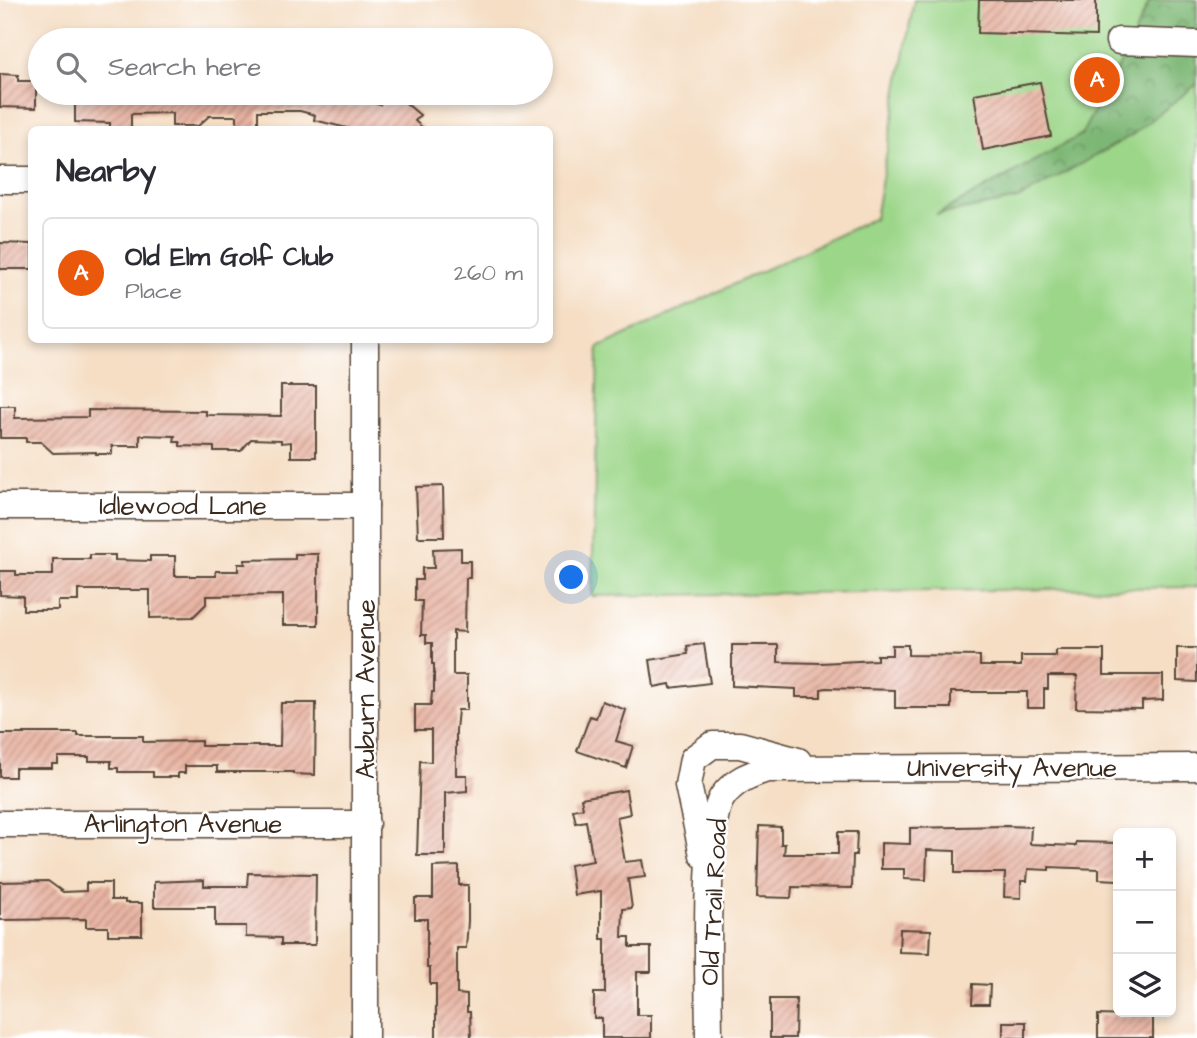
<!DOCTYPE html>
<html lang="en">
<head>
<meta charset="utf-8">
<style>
	:root { --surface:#fff; --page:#f7f7f7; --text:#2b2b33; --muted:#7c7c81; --line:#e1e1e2; --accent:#ea580c }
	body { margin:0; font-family:"Architects Daughter",sans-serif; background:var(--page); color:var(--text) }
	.controls { position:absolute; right:21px; bottom:21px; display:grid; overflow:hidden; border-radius:10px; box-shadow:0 4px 10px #0003 }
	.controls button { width:63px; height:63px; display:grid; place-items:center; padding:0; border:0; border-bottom:2px solid var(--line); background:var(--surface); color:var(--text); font:35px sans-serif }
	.you { position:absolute; left:572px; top:578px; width:24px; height:24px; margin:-18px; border:5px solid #fff; border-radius:50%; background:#1a73e8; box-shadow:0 0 0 10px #1a73e833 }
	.badge { display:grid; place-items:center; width:46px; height:46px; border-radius:50%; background:var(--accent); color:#fff; font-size:23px; font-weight:700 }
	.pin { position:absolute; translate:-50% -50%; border:4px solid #fff; box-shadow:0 2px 7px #0006 }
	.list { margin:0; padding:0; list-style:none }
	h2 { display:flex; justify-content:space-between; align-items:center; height:91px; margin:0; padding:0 28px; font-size:30px }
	h2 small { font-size:23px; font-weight:400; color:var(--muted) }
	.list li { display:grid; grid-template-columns:46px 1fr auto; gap:21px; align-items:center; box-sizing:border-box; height:112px; margin:0 14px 14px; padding:0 14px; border:2px solid var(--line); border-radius:10px }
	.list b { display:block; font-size:26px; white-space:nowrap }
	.list p { margin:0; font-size:23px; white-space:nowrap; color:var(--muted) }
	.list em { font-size:23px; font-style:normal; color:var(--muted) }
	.icon { flex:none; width:38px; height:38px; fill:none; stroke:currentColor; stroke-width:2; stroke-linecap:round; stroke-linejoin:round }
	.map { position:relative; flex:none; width:1197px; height:1038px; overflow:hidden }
	.search { position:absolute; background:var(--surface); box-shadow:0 4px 10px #0003; left:28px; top:28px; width:525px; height:77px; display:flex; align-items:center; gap:18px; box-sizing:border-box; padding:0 24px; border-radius:38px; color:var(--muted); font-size:26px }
	.panel { position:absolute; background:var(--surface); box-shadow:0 4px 10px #0003; left:28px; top:126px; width:525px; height:217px; border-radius:10px }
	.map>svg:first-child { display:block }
</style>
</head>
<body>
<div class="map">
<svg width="1197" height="1038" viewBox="0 0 1197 1038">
	<defs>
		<pattern id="forest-crowns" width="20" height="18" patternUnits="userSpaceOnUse" patternTransform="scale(1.75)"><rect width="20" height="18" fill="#7db775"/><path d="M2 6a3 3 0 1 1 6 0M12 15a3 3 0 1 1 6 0" fill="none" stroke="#68955f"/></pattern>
		<pattern id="building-hatch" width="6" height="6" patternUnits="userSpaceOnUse" patternTransform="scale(1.75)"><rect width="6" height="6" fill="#e8b3a2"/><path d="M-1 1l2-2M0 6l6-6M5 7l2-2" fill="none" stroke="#bd9283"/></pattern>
	</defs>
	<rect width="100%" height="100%" fill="#fff"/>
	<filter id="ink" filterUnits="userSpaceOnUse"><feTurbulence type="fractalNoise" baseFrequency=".0143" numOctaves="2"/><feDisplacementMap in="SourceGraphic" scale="14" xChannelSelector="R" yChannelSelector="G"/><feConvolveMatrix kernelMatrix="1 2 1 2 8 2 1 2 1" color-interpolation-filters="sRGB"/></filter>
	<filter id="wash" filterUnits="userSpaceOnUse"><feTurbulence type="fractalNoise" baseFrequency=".00686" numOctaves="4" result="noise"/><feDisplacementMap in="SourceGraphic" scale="28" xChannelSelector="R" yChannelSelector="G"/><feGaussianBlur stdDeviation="1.57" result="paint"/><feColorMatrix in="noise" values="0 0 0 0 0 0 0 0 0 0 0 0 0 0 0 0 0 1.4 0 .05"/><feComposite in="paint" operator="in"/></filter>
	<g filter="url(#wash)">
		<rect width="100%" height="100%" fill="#f5dec4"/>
		<polygon fill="#9cd689" stroke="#6c8054" stroke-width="2" points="914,0 1197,0 1197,587 592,596 598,348 875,218"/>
		<polygon fill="url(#forest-crowns)" stroke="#5c704a" stroke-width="2" points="1150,0 1197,0 1197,84 1132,135 1018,199 936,215 1081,135 1124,56"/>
		<g id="blocks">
			<g fill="url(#building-hatch)">
				<polygon points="979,0 1096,0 1096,36 978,33"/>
				<polygon points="1096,65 1110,74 1098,94 1084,86"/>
				<polygon points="0,74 18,75 18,81 36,81 36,108 0,107"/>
				<polygon points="1040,82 1051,136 983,150 974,94"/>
				<polygon points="75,93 330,93 380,105 390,93 394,93 420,115 415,121 425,130 355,130 314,120 315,115 300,111 258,111 258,130 237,130 237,116 209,116 198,126 172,126 172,113 131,114 131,130 110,130 110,123 75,122"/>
				<polygon points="0,243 32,244 32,269 0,269"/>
				<polygon points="281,386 316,386 316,457 291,457 291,442 281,443 281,440 251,439 241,451 214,451 214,447 180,446 180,442 174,442 175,436 140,435 140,446 112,446 112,454 96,454 96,452 53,453 41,442 26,442 26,438 0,438 0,406 15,406 15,418 88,417 88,410 206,411 206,415 281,416"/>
				<polygon points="443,486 444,537 418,537 416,487"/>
				<polygon points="461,548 461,561 470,561 470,578 466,578 465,632 453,631 453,675 467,675 467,710 458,710 456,730 456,775 467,775 467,791 445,793 445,855 417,855 420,761 431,762 431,730 415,730 415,705 431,705 432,692 434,692 434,664 432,664 432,643 426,643 426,635 421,635 422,601 415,601 415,580 422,580 422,568 434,568 433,549"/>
				<polygon points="295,554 318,554 318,625 283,625 283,595 206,596 206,604 193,617 150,618 150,590 78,590 78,601 58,601 58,610 23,610 23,596 0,595 0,571 16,571 16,575 53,575 53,559 90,559 90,555 115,555 115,560 150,561 150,556 175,556 175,576 216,576 216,571 238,571 238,564 245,564 245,560 295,559"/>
				<polygon points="704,644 710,683 671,688 670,684 654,687 650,660 688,654 687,646"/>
				<polygon points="732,645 778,645 778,662 821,663 877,660 877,655 892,655 892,645 908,645 908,655 980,656 980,666 1021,666 1021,656 1056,656 1056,650 1104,650 1104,675 1163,675 1163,700 1142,701 1142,709 1076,708 1077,676 1048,676 1048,689 1044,689 1044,708 1027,708 1027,692 951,692 951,708 895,708 895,690 826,688 821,689 821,697 796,697 796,689 732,686"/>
				<polygon points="1177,648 1197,648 1197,682 1177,681"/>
				<polygon points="602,701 626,710 616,741 633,746 626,768 577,751 590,716 596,718"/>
				<polygon points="281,703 316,703 315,775 293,774 293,772 217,772 217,766 185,766 185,773 178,773 178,777 153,777 153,772 118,772 118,768 111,768 111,761 89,761 89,757 58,757 58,764 52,764 52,768 15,768 15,777 0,777 0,734 24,734 24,733 78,733 78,736 143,736 143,742 201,741 201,746 280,746"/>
				<polygon points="626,790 630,814 617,817 625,862 642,860 645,877 628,879 632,908 623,909 622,937 630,937 630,947 651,947 651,972 637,972 637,1015 651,1015 651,1038 602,1038 602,1018 594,1018 594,993 605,993 605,939 601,939 601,891 574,895 570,865 593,861 586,821 576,823 573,810 583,808 581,798"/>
				<polygon points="759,826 781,827 781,844 785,844 784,854 838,854 838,832 857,832 856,855 853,855 852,888 792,887 791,898 757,897"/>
				<polygon points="1006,826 1031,827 1030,844 1076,846 1076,842 1118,843 1118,880 1099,879 1099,869 1049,867 1049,870 1028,869 1027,881 1021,881 1021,898 1004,897 1005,873 955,873 955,851 927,850 926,880 904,879 904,869 881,869 881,843 910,844 910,828"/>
				<polygon points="459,866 459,885 468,885 468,921 466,948 457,948 457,994 467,995 467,1012 470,1012 471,1038 436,1038 436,984 430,984 430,968 427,968 427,919 415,919 415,898 433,898 433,867"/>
				<polygon points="248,873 316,874 315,945 281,945 281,938 246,937 246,926 215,926 215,907 154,907 154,882 204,880 204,886 247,886"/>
				<polygon points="48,881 63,892 86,891 86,883 111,883 111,900 125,900 125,903 142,903 142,935 108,935 108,927 86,927 86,919 0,920 0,882"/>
				<polygon points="900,929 931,930 930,953 899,952"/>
				<polygon points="973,984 990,985 989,1004 972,1004"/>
				<polygon points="770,999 796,999 795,1038 770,1038"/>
				<polygon points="1128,1012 1153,1012 1153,1038 1098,1038 1098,1015 1128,1016"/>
				<rect x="1003" y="1022" width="23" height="16"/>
			</g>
		</g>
	</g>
	<g filter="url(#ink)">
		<use href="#blocks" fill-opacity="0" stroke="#574537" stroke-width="2"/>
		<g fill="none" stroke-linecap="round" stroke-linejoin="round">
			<defs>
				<g id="minor">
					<polyline points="1119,41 1197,44"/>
					<polyline points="0,180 32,180"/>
					<polyline points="0,506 365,506"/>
					<polyline points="0,824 366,824"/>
					<polyline points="703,855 688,785 693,759 712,745 740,745 798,761"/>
					<polyline points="365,1038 365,340"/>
					<path d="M 709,1038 C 709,995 702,824 723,796 C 735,780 749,775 767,769 L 1197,767"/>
				</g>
			</defs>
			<use href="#minor" stroke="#574537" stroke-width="29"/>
			<use href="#minor" stroke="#fff" stroke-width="26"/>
		</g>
	</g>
	<g text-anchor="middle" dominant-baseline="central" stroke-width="5" stroke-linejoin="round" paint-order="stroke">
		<g font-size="26" fill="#3b2a1e" stroke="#fff">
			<text x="183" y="506">Idlewood Lane</text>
			<text transform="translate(366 689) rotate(-90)">Auburn Avenue</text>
			<text x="1012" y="768">University Avenue</text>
			<text x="183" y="824">Arlington Avenue</text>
			<text transform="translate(714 902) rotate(-87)">Old Trail Road</text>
		</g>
	</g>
</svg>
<div class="controls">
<button>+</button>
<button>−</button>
<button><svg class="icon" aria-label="layers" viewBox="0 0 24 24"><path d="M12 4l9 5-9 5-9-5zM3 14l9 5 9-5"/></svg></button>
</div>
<div class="you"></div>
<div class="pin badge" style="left:1097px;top:80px">A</div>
<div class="search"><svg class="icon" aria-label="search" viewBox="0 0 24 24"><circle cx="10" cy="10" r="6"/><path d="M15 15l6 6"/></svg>Search here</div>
<section class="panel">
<h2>Nearby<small></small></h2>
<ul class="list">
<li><span class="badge">A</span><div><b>Old Elm Golf Club</b><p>Place</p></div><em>260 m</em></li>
</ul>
</section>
</div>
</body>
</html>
